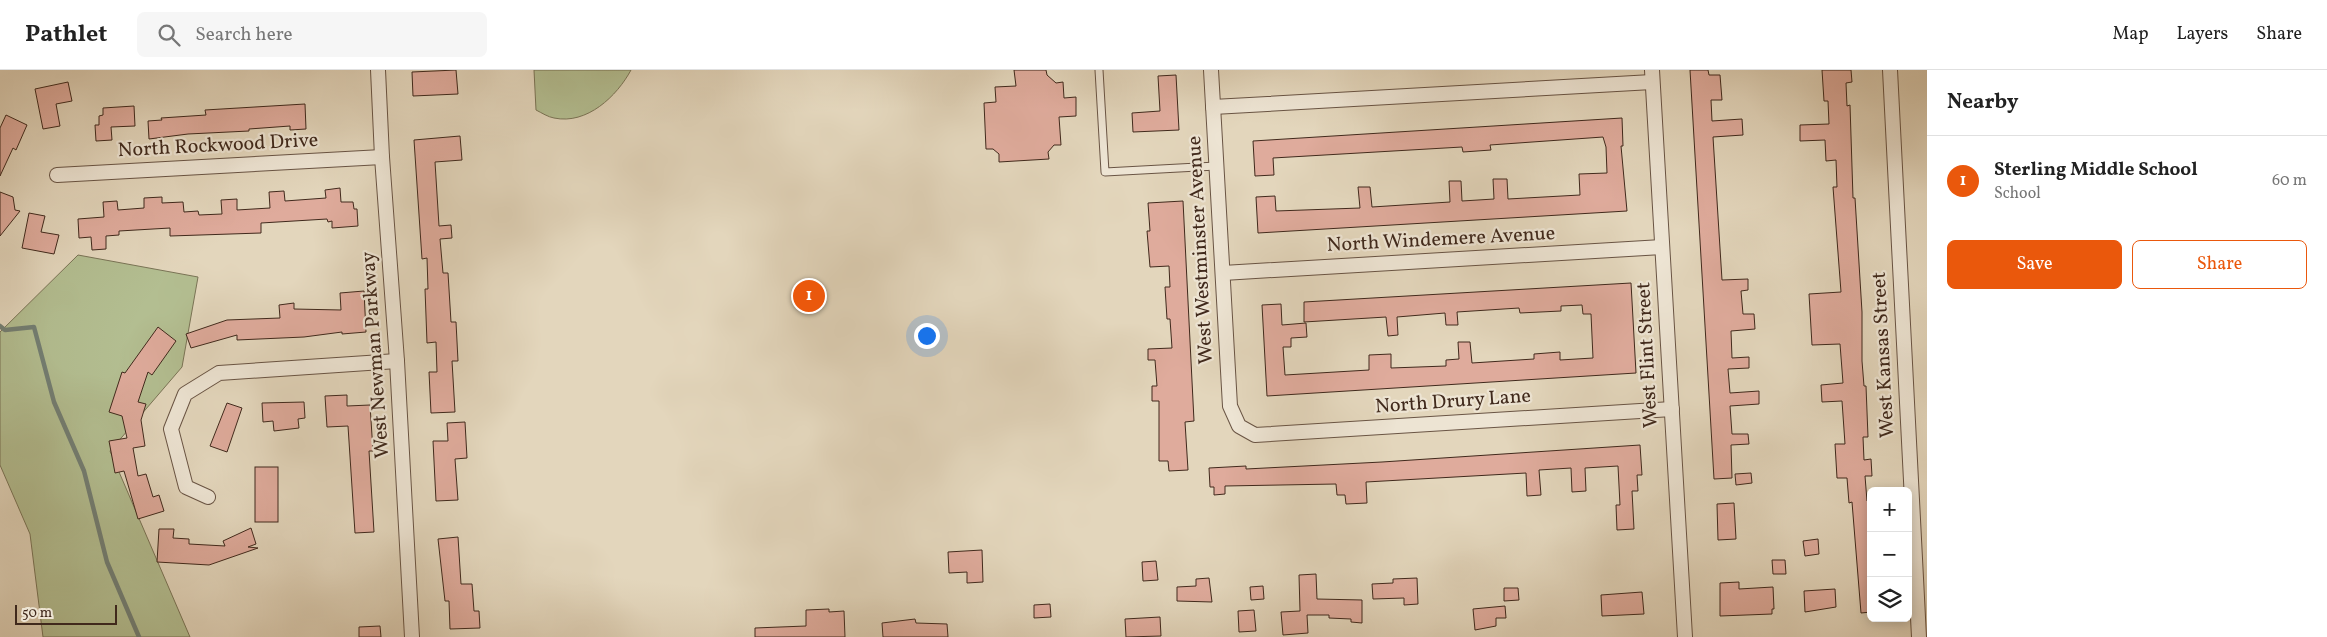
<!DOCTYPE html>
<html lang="en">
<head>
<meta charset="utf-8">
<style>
	:root { --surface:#fff; --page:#f6f6f6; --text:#222; --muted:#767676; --line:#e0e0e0; --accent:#ea580c }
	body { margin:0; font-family:Vollkorn,serif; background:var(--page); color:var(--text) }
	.controls { position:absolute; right:15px; bottom:15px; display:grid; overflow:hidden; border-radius:8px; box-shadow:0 2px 12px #0003 }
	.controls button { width:45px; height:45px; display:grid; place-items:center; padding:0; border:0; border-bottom:1px solid var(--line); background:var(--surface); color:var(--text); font:25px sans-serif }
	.scale { position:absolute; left:15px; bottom:12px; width:102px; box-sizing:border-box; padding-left:5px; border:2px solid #40291c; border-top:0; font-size:14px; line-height:18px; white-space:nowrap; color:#40291c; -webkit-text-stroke:4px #ede4d3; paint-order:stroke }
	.you { position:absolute; left:926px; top:265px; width:18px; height:18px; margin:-12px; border:4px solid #fff; border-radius:50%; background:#1a73e8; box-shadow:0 0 0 8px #1a73e833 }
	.badge { display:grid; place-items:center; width:32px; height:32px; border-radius:50%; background:var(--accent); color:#fff; font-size:16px; font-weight:700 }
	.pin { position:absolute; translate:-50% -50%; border:2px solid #fff; box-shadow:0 1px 5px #0006 }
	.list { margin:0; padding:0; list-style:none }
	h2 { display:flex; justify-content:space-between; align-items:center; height:65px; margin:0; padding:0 20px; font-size:21px }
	h2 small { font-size:16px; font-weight:400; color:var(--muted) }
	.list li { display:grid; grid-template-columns:32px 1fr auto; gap:15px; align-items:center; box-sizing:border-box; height:90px; padding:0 20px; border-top:1px solid var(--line) }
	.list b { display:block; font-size:19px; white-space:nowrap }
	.list p { margin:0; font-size:16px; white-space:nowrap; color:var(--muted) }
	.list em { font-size:16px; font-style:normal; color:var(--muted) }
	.actions { display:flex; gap:10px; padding:15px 20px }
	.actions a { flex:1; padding:11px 0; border:1px solid var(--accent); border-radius:8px; text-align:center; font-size:18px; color:var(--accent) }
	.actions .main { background:var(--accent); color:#fff }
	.icon { flex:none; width:28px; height:28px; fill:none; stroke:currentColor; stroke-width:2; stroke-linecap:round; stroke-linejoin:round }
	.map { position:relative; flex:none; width:1927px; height:567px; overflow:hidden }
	header { display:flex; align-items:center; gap:30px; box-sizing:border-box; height:70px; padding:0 25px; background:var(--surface); border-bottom:1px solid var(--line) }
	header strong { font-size:24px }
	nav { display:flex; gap:28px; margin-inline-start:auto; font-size:18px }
	.search { width:350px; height:45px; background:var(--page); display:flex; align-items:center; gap:12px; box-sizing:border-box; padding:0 18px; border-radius:8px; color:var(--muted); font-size:19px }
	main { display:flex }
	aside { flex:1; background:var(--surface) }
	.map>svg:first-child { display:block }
</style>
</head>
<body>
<header>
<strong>Pathlet</strong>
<div class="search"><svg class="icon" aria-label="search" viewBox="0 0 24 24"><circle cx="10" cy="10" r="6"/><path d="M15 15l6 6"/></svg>Search here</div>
<nav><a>Map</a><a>Layers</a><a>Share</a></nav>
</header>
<main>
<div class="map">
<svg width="1927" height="567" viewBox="0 0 1927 567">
	<rect width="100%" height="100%" fill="#e3d6bc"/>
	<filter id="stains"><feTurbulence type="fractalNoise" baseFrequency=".004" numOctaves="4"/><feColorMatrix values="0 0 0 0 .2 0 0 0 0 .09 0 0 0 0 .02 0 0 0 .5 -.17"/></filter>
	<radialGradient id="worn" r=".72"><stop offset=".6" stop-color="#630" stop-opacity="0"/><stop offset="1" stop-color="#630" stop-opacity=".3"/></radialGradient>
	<g fill="#b3be91" stroke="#7a7456">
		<path d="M 534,0 L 631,0 C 617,26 587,55 554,48 C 548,47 542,43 536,40 Z"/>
		<polygon points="78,185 198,207 182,297 110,381 190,567 43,567 30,464 0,395 0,262"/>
	</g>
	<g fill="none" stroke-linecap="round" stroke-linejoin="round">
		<polyline stroke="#737f74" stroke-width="4.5" points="0,256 5,260 34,257 54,332 84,401 107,492 139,567"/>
	</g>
	<g fill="#dfab9c" stroke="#40291c">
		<polygon points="456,0 458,24 413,26 412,2"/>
		<polygon points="1014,0 1046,0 1047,5 1056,13 1063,12 1064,28 1076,27 1076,46 1059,47 1061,75 1054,75 1048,82 1049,89 999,92 999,84 993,79 986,79 984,33 996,32 995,17 1016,16"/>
		<polygon points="1690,0 1708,0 1709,5 1720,5 1722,30 1711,30 1712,51 1742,49 1743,65 1713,67 1722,210 1748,209 1748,220 1741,221 1743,244 1754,244 1755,259 1731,261 1732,288 1749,287 1749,298 1728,299 1730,323 1759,321 1759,334 1730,336 1732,364 1748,364 1749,374 1731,375 1732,408 1714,409"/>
		<polygon points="1822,0 1851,0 1852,12 1846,13 1847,36 1850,35 1853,128 1855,128 1862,242 1862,291 1864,316 1866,316 1868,367 1863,367 1864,390 1871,389 1872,406 1865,406 1867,431 1871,430 1871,542 1861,543 1852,432 1849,433 1847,408 1837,408 1835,374 1845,374 1842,331 1822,332 1821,315 1843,313 1840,274 1812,275 1809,224 1841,222 1833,117 1837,117 1836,90 1826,91 1825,70 1800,71 1800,55 1829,54 1828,31 1824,31"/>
		<polygon points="1176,5 1179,60 1133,62 1132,43 1160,41 1158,6"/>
		<polygon points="68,12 72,31 56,34 60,56 43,59 35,19"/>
		<polygon points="305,34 306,59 290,60 290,56 249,59 249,61 188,64 149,69 148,51 162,50 161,48 206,45 205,40"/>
		<polygon points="134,36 135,56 111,57 112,70 96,71 95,55 99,55 99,46 103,45 103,38"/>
		<polygon points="6,45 27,55 16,80 13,78 0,106 0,58"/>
		<polygon points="1622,48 1623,76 1621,76 1627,141 1258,163 1256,127 1275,126 1276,141 1360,138 1358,117 1370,117 1372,137 1450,132 1449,111 1461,111 1462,131 1494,129 1493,109 1507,109 1508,129 1580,125 1579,104 1607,103 1606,77 1603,67 1490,75 1491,80 1463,82 1462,77 1273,88 1274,105 1255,106 1253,71"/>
		<polygon points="460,66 462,90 435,92 439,156 451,155 452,168 440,169 443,203 448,203 451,252 456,252 458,291 452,291 455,342 431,343 429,302 437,302 436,272 427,273 425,219 428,219 427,188 422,189 414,70"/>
		<polygon points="340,118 341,132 353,132 354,139 357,139 358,156 332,158 332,151 328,152 327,149 261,153 261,163 170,166 170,158 119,161 119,165 106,166 106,179 92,180 91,167 79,168 78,149 104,147 103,132 117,131 118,140 144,138 144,128 162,127 162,133 183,132 184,142 198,141 199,145 222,144 221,130 237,129 237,140 270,138 269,122 284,121 285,131 326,128 325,120"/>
		<polygon points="0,122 13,127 15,140 20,141 0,166"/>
		<polygon points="1183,131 1194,351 1185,352 1188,400 1169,401 1168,391 1159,391 1159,331 1152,331 1152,316 1157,316 1155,290 1148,290 1148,279 1172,278 1170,249 1167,249 1165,217 1170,217 1169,196 1150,197 1147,161 1150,161 1148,133"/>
		<polygon points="29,143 45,146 41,162 59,165 54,184 22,178"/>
		<polygon points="1631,213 1636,303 1267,326 1262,235 1281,234 1282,255 1306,253 1307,267 1291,268 1291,277 1283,277 1285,305 1369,300 1369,285 1391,284 1391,298 1446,296 1446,290 1459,289 1458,272 1470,272 1472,293 1534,289 1534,284 1560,282 1560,290 1593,288 1591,244 1583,244 1582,235 1561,236 1561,241 1520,243 1519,238 1457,242 1458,255 1446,255 1445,243 1397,247 1398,265 1388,266 1386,247 1304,252 1304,232"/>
		<polygon points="364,221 366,262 342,264 342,262 304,267 237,270 237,265 191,278 186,264 227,250 280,248 279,235 294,233 294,239 341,240 340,223"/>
		<polygon points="158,257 176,271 152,305 148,302 138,332 146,334 141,350 145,376 133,378 138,406 146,404 153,427 159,425 164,441 138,449 124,401 115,403 109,371 127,368 122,346 109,342 122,302 125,303"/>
		<polygon points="347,325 347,336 370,335 373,381 369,381 374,462 355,463 348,356 327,357 325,326"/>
		<polygon points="304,332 305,348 298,349 299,358 274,361 273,351 263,352 262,333"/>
		<polygon points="227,333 242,338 227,382 210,376"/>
		<polygon points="465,352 467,388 455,389 458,430 436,431 433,371 448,371 447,353"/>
		<polygon points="1640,375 1642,405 1637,405 1638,421 1632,421 1634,459 1617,460 1616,435 1620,435 1618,396 1585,398 1586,421 1572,422 1571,398 1539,400 1541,425 1527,426 1526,403 1366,412 1367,433 1346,434 1345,425 1337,425 1336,414 1225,416 1225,424 1214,425 1214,417 1210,417 1209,398 1246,396 1246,399 1382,392"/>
		<rect x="255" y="397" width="23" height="55"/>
		<polygon points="1751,403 1752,413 1736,415 1735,404"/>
		<polygon points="1734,433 1736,469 1718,470 1717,434"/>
		<polygon points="251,458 256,474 248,477 258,478 209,495 157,492 159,459 174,459 173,468 189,469 189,474 225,476 223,471"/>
		<polygon points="458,467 461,514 472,514 474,541 479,541 480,558 450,559 449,531 445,531 438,469"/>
		<polygon points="1818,469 1819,484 1805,486 1803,471"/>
		<polygon points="982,480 983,512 967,513 967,502 949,503 948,482"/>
		<polygon points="1772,490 1785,490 1786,504 1773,504"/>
		<polygon points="1156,491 1158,510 1143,511 1142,492"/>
		<polygon points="1316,504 1317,529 1362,530 1362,553 1351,552 1351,549 1329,548 1329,545 1307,545 1308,563 1283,565 1281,542 1300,541 1299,505"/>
		<polygon points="1209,508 1212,532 1177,531 1177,517 1196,516 1196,509"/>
		<polygon points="1417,508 1418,534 1404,535 1404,528 1373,529 1372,514 1393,513 1393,509"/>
		<polygon points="1739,512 1739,519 1773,517 1774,539 1772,539 1772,544 1720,546 1720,513"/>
		<polygon points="1263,516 1264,529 1251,530 1250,517"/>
		<polygon points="1504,518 1518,518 1519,530 1504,531"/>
		<polygon points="1835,519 1836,537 1805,542 1804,521"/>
		<polygon points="1642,522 1644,544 1602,546 1601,525"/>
		<polygon points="1050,534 1051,547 1034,548 1034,535"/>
		<polygon points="1505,536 1506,548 1496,548 1496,556 1475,560 1473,539"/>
		<polygon points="829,539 829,542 844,541 845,567 755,567 755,558 806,556 806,540"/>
		<polygon points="1254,540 1256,561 1239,562 1238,541"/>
		<polygon points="1160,547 1161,566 1126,567 1125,549"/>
		<polygon points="915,549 916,553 947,554 948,567 883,567 882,553"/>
		<polygon points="380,556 381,567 359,567 359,557"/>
	</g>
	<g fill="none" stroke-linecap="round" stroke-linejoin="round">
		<defs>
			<polyline id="lane" points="1099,0 1105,102 1216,96"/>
			<g id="street">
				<polyline points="378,0 382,87 397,291 412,567"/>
				<polyline points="1211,0 1230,336 1239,356 1255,365 1672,339"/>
				<polyline points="1652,0 1685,567"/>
				<polyline points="1890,0 1919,567"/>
				<polyline points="1213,37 1652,12"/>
				<polyline points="57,105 382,87"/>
				<polyline points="1223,203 1662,177"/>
				<polyline points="208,427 186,417 171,359 185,324 219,303 397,291"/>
			</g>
		</defs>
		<use href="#lane" stroke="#695444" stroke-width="9"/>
		<use href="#street" stroke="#695444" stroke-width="16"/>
		<use href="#lane" stroke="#ede4d3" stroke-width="7"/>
		<use href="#street" stroke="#ede4d3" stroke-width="14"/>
	</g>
	<g text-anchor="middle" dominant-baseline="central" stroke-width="4.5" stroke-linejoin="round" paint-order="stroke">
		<g font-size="20" fill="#40291c" stroke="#ede4d3">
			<text transform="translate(218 76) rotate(-3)">North Rockwood Drive</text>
			<text transform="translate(1441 170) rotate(-3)">North Windemere Avenue</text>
			<text transform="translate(1201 180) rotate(-93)">West Westminster Avenue</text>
			<text transform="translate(376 285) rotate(-94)">West Newman Parkway</text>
			<text transform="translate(1648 285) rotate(-93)">West Flint Street</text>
			<text transform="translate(1884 285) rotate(-93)">West Kansas Street</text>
			<text transform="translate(1453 332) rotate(-4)">North Drury Lane</text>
		</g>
	</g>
	<rect width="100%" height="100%" filter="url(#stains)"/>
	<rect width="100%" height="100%" fill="url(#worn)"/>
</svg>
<div class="controls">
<button>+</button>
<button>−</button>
<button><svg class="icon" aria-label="layers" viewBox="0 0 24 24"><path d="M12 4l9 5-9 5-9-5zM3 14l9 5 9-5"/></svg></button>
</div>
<div class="scale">50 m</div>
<div class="you"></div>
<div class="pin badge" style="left:809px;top:226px">1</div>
</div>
<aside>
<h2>Nearby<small></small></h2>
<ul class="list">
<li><span class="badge">1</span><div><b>Sterling Middle School</b><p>School</p></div><em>60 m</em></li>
</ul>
<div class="actions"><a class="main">Save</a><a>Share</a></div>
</aside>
</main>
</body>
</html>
